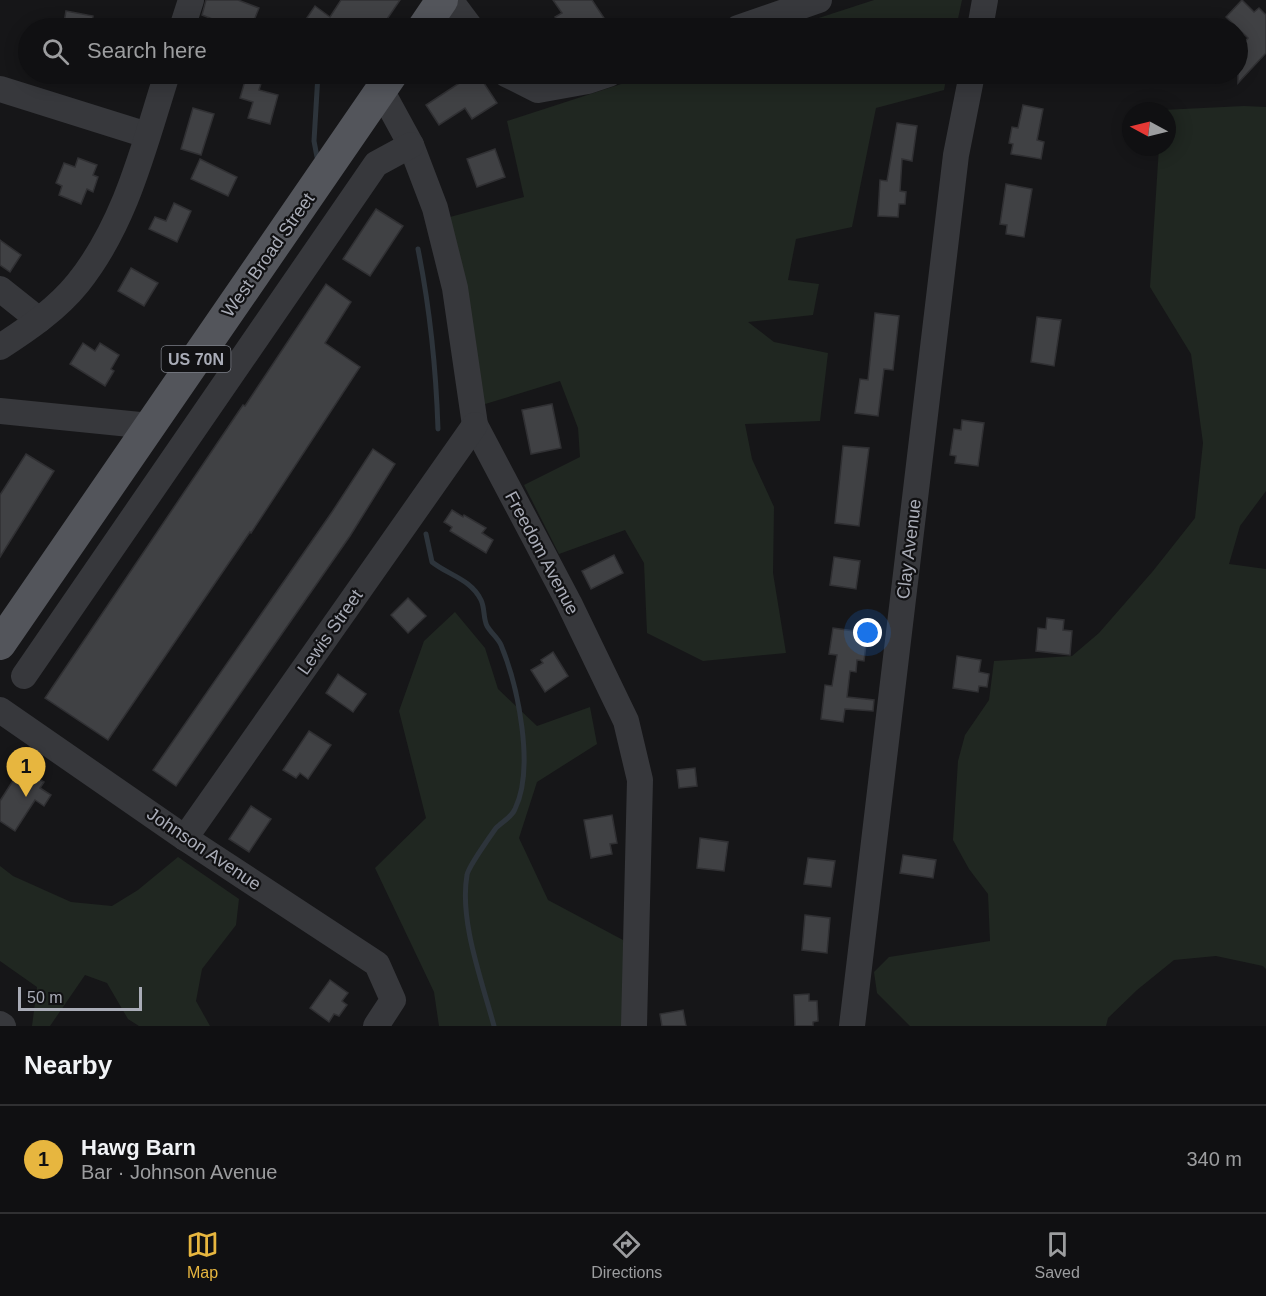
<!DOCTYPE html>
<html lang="en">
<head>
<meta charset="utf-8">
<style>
	:root { --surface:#101012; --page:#19191b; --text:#f1f3f6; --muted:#9c9d9f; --line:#303032; --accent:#e7b63f }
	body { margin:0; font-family:Helvetica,sans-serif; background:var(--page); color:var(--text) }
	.compass { position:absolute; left:1122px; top:102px; width:54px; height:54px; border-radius:50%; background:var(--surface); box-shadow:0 3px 15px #0003; rotate:277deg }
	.scale { position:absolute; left:18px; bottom:15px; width:124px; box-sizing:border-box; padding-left:6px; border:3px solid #a9acb7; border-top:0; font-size:16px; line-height:21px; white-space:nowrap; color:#a9acb7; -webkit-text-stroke:4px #111113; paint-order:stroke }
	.you { position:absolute; left:868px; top:633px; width:21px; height:21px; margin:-15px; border:4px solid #fff; border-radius:50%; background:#1a73e8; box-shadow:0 0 0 9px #1a73e833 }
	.badge { display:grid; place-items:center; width:39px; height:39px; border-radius:50%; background:var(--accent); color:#111; font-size:20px; font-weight:700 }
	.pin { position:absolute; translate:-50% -50px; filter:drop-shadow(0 2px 3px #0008) }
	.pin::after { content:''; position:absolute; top:32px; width:21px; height:18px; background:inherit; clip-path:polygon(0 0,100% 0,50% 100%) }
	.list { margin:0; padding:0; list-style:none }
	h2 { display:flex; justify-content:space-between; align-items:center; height:78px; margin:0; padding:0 24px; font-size:26px }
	h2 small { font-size:20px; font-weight:400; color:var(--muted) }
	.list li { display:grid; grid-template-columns:39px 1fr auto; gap:18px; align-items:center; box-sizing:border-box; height:108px; padding:0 24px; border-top:2px solid var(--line) }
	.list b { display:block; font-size:22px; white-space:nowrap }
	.list p { margin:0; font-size:20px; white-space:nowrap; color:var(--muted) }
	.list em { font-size:20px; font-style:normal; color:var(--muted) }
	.icon { flex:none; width:33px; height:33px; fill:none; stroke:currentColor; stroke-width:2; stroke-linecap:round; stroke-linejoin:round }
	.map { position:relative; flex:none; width:1266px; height:1026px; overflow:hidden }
	.search { position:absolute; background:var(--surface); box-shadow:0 3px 15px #0003; left:18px; right:18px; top:18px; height:66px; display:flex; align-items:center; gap:15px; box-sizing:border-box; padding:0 21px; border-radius:33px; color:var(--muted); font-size:22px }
	.sheet { height:186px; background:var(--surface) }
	nav { display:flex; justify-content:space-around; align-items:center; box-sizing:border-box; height:84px; border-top:2px solid var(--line); background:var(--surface); font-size:16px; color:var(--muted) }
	nav a { display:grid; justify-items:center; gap:3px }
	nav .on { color:var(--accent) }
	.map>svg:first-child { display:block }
</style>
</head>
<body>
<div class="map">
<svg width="1266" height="1026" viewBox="0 0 1266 1026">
	<rect width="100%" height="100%" fill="#161618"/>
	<g fill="#202721">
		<polygon points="874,0 962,0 956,28 788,28"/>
		<polygon points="652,74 947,74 944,90 876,108 852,227 796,239 788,280 819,284 813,315 748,322 774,342 828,353 820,421 745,424 752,459 774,507 773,573 786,653 703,661 647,633 644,563 625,530 559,554 524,485 580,457 578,428 560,381 482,405 450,217 524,197 507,121"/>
		<polygon points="1244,106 1266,107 1266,491 1240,526 1229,564 1266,569 1266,969 1263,966 1216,956 1174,960 1137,990 1108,1018 1106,1026 910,1026 877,993 874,972 889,957 990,941 988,894 969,869 953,840 958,761 965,735 989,700 994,661 1072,656 1099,633 1153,571 1195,518 1203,443 1191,354 1150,287 1159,147 1167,147 1167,111 1162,110"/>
		<polygon points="455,612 485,648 498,689 537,726 590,707 597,744 537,782 519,838 548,900 623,940 625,1026 439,1026 434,992 375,868 426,818 399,711 424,641"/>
		<polygon points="178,857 239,899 236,925 202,969 196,1001 210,1026 139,1026 128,1019 107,983 85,975 50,1026 32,1026 37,987 0,961 0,866 13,876 71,902 112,906 138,890"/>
	</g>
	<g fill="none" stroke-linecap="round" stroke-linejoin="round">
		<g stroke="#2d343b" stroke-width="5">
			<polyline points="317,157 314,141 318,74"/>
			<path d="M 418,249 C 430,309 436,368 438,429"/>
			<path d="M 426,534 L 432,562 C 448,575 471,579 481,600 C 485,608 483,618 487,626 C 491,633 498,638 501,645 C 518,686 535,768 515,809 C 512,817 502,822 496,828 C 491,835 468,868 467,875 C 459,921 482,981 494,1026"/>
		</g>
	</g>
	<g fill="#404144" stroke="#303033" stroke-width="1.5">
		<polygon points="206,0 238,0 259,8 251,28 235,28 202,15"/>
		<polygon points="341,0 400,0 381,28 300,28 315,6 330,17"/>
		<polygon points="553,0 592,0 606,21 595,28 563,28 555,17 562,13"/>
		<polygon points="1242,0 1254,12 1259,8 1266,15 1266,53 1238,83 1238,49 1248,38 1226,17"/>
		<polygon points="66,11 93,16 91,28 63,28"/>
		<polygon points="247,74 264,74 259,90 278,95 270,124 248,118 253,102 240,98"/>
		<polygon points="473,74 478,74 497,103 472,119 465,108 439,125 426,105"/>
		<polygon points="1023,105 1043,109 1037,140 1044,142 1041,159 1011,154 1013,144 1009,143 1012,127 1018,128"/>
		<polygon points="193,108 214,114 201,155 181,149"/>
		<polygon points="897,123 917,126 912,161 902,159 900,191 906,192 905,204 899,204 898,217 878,216 880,180 887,181"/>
		<polygon points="495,149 505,177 477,187 467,159"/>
		<polygon points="78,158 97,165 93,175 98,177 93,192 87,189 81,204 59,195 62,186 56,183 64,163 75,167"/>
		<polygon points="200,159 237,177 228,196 191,179"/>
		<polygon points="1006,184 1032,189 1024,237 1006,234 1007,225 1000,224"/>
		<polygon points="174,203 191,211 177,242 149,229 155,217 166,221"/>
		<polygon points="376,209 403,226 370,276 343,259"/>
		<polygon points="0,240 21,255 10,272 0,265"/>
		<polygon points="131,268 158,283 144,306 118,291"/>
		<polygon points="326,284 351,302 325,343 360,367 251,533 250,532 108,740 45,698 243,405 245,406"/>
		<polygon points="875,313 899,316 893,370 884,369 878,416 855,413 860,379 868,380"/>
		<polygon points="1037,317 1061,320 1054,366 1031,362"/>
		<polygon points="83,343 95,351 100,343 119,355 111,369 114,371 105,386 70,364"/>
		<polygon points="552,404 561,448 531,454 522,410"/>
		<polygon points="962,420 984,423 978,466 955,463 956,456 950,455 954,429 961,430"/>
		<polygon points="843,446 869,448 859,526 835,523"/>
		<polygon points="373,449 395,464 350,536 176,786 153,770 332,512"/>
		<polygon points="26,454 54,471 0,557 0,495"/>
		<polygon points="452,510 463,517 464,515 486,528 482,533 493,540 486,553 450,531 452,527 444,522"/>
		<polygon points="614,555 623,573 591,589 582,571"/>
		<polygon points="834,557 860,561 856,589 830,585"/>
		<polygon points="408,598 426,616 408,633 391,615"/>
		<polygon points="1047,618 1064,620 1063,630 1072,631 1070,655 1036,651 1038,628 1046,629"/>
		<polygon points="833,628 861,632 860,643 866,644 864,661 857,660 856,672 850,671 847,697 874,700 873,711 845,709 843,722 821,719 825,685 832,686 837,655 829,654"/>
		<polygon points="553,652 568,676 545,692 531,670 543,663 541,660"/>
		<polygon points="957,656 981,660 979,672 989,674 987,687 979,686 978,692 953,688"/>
		<polygon points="338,674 366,694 353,712 326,693"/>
		<polygon points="309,731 331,745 308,779 300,773 296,778 283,770"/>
		<polygon points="21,768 44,782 40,788 51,795 44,806 35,800 15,831 0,821 0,801"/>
		<polygon points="695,768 697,786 679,788 677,770"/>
		<polygon points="251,806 271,819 249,852 229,839"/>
		<polygon points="612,815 617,843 610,844 612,854 591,858 584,820"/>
		<polygon points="700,838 728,842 724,871 697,868"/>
		<polygon points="903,855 936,860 933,878 900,873"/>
		<polygon points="808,858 835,861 831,887 804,884"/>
		<polygon points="805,915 830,918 827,953 802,950"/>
		<polygon points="330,980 348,993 342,1001 347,1005 339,1016 334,1014 329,1022 310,1008"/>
		<polygon points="809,994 809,1001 817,1001 818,1021 813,1022 813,1026 795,1026 794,995"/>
		<polygon points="683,1010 686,1026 662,1026 660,1014"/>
	</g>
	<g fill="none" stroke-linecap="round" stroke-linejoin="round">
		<g stroke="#37383c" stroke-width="26">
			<polyline points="450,0 471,28"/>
			<polyline points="182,28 191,0"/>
			<polyline points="738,28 819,0"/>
			<polyline points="980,28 985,0"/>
			<polyline points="506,74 538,90 588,81 609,74"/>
			<polyline points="0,89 147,135"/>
			<polyline points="381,90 411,145 435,208 455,288 475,425 569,603 626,721 640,780 634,1026"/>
			<polyline points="0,289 39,320"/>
			<path d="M 0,347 C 28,329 57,309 78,283 C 126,223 144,146 167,74"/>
			<polyline points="0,411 150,426"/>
			<polyline points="24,676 376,164 411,145"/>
			<polyline points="0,710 185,838 377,964 393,1000 376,1026"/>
			<polyline points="185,838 475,425"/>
			<polyline points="0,1024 3,1026"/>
			<polyline points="852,1026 956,155 972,74"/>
		</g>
		<g stroke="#53555b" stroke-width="32">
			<polyline points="423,28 442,0"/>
			<polyline points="0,644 392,74"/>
		</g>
	</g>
	<g text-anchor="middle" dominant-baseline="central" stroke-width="4.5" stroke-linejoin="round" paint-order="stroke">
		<rect fill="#111113" stroke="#7b7e86" stroke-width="1.5" x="161.5" y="346" width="69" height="26" rx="4.5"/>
		<g font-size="16" font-weight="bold" fill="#a9acb7">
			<text x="196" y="359">US 70N</text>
		</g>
		<g font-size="18" fill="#a9acb7" stroke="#111113">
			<text transform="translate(268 255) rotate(-55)">West Broad Street</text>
			<text transform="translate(909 549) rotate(-83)">Clay Avenue</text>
			<text transform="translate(542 553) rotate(62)">Freedom Avenue</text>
			<text transform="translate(330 632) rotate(-55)">Lewis Street</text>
			<text transform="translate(204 849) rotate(34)">Johnson Avenue</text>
		</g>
	</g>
</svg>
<svg class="compass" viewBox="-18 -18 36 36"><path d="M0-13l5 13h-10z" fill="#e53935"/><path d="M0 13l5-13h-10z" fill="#9c9d9f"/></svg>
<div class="scale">50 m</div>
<div class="you"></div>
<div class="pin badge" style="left:26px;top:797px">1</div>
<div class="search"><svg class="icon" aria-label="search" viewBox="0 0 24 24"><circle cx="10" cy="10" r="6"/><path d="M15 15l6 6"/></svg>Search here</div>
</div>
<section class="sheet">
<h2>Nearby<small></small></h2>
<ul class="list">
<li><span class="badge">1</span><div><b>Hawg Barn</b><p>Bar · Johnson Avenue</p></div><em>340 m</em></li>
</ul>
</section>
<nav>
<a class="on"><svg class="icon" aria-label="map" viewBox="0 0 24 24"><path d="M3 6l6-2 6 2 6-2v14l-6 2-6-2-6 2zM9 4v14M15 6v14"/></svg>Map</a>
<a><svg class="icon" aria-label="directions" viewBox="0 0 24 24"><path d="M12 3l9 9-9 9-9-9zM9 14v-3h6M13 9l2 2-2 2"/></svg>Directions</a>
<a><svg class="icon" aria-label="saved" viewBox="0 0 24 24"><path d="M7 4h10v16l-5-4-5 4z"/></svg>Saved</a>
</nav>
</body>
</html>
